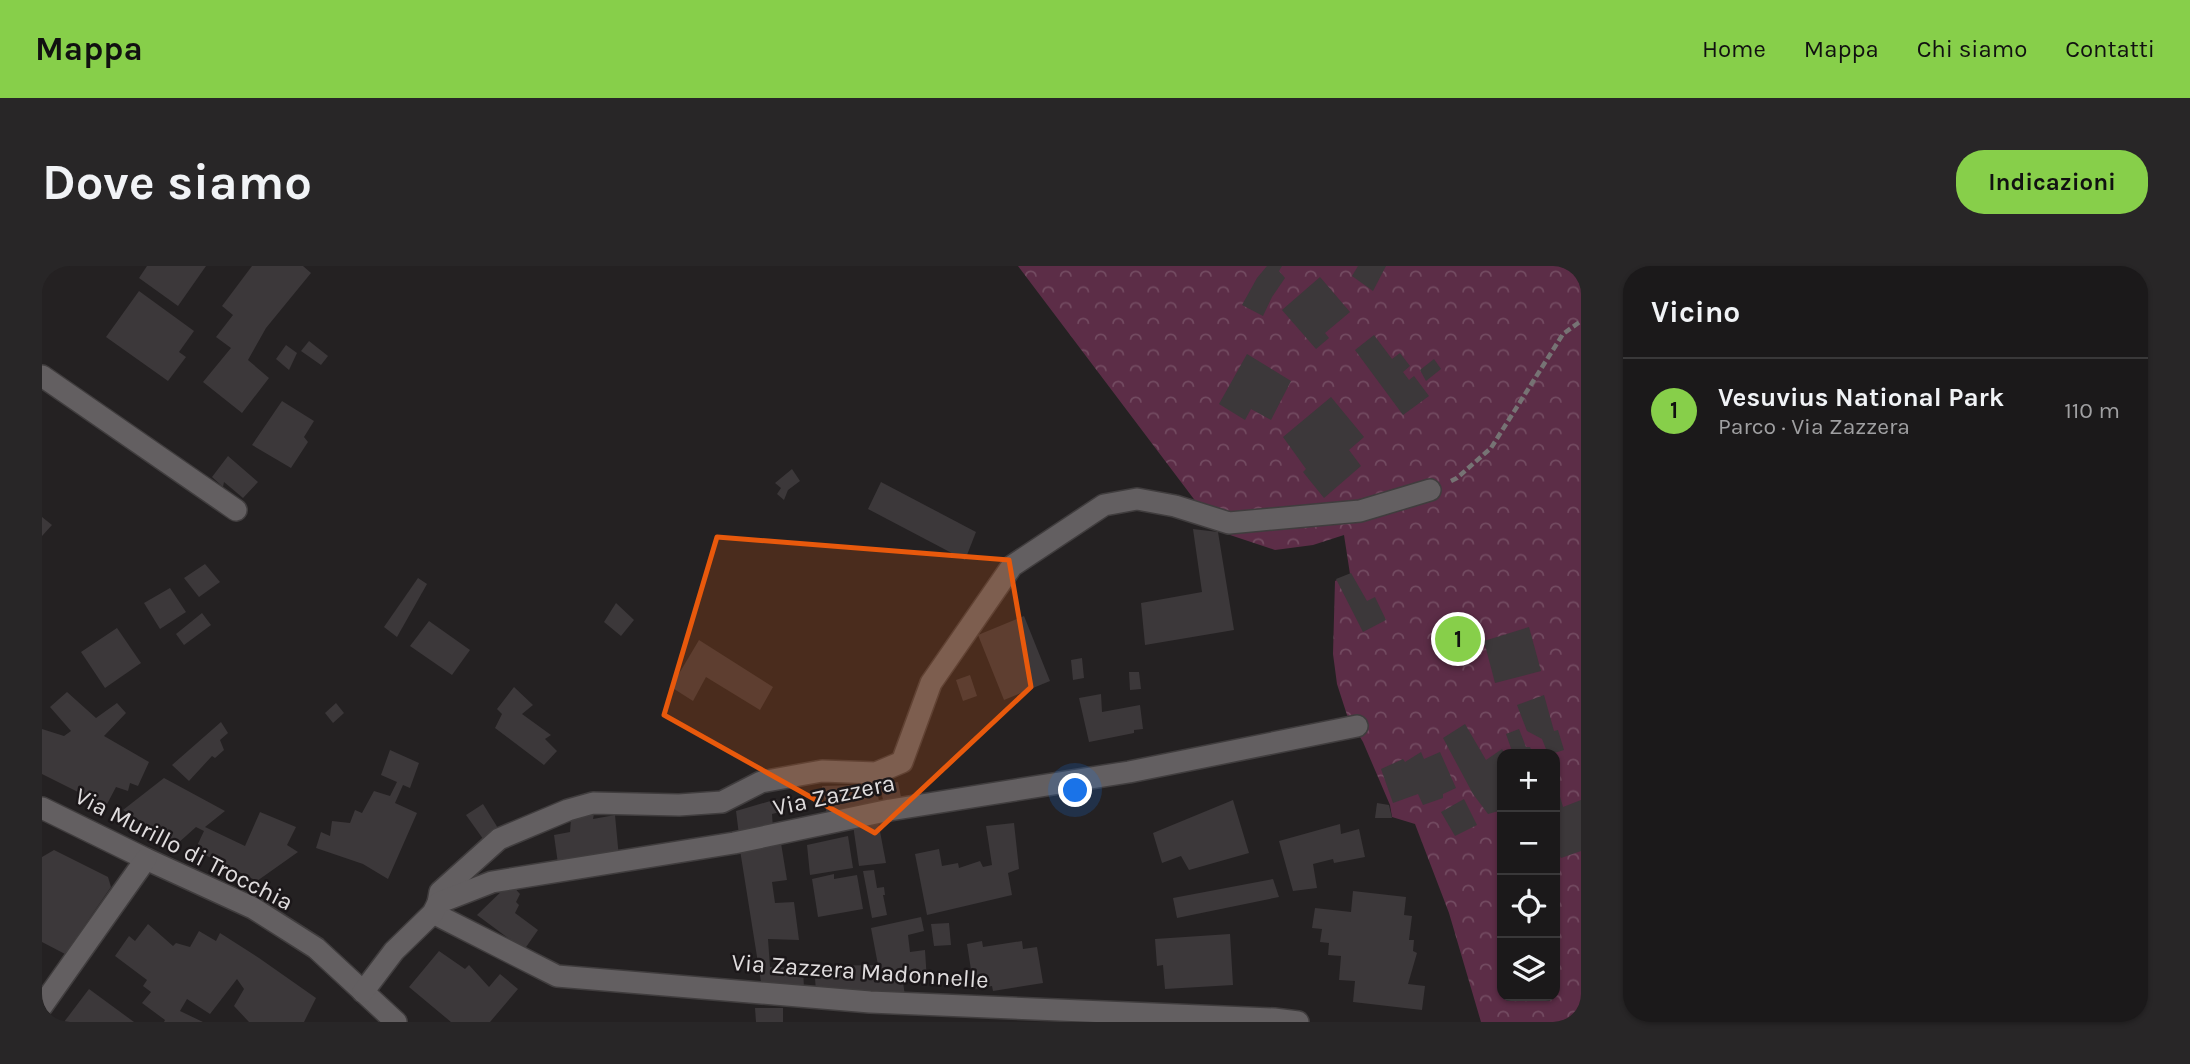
<!DOCTYPE html>
<html lang="it">
<head>
<meta charset="utf-8">
<style>
	:root { --surface:#1b191a; --page:#282627; --text:#f1f3f6; --muted:#a0a0a2; --line:#393839; --accent:#87cf4a }
	body { margin:0; font-family:Karla,sans-serif; background:var(--page); color:var(--text) }
	.controls { position:absolute; right:21px; bottom:21px; display:grid; overflow:hidden; border-radius:14px; box-shadow:0 2px 5px #0004 }
	.controls button { width:63px; height:63px; display:grid; place-items:center; padding:0; border:0; border-bottom:2px solid var(--line); background:var(--surface); color:var(--text); font:35px sans-serif }
	.you { position:absolute; left:1034px; top:525px; width:24px; height:24px; margin:-18px; border:5px solid #fff; border-radius:50%; background:#1a73e8; box-shadow:0 0 0 10px #1a73e833 }
	.badge { display:grid; place-items:center; width:46px; height:46px; border-radius:50%; background:var(--accent); color:#111; font-size:23px; font-weight:700 }
	.pin { position:absolute; translate:-50% -50%; border:4px solid #fff; box-shadow:0 2px 7px #0006 }
	.list { margin:0; padding:0; list-style:none }
	h2 { display:flex; justify-content:space-between; align-items:center; height:91px; margin:0; padding:0 28px; font-size:30px }
	h2 small { font-size:23px; font-weight:400; color:var(--muted) }
	.list li { display:grid; grid-template-columns:46px 1fr auto; gap:21px; align-items:center; box-sizing:border-box; height:105px; padding:0 28px; border-top:2px solid var(--line) }
	.list b { display:block; font-size:26px; white-space:nowrap }
	.list p { margin:0; font-size:23px; white-space:nowrap; color:var(--muted) }
	.list em { font-size:23px; font-style:normal; color:var(--muted) }
	.icon { flex:none; width:38px; height:38px; fill:none; stroke:currentColor; stroke-width:2; stroke-linecap:round; stroke-linejoin:round }
	.map { position:relative; flex:none; width:1539px; height:756px; overflow:hidden; border-radius:28px }
	header { display:flex; align-items:center; gap:42px; box-sizing:border-box; height:98px; padding:0 35px; background:var(--accent); color:#111 }
	header strong { font-size:33px }
	nav { display:flex; gap:38px; margin-inline-start:auto; font-size:24px }
	.intro { display:flex; align-items:center; justify-content:space-between; box-sizing:border-box; height:168px; padding:0 42px }
	h1 { margin:0; font-size:49px }
	.button { padding:18px 32px; border-radius:28px; background:var(--accent); color:#111; font-size:24px; font-weight:700 }
	main { display:flex; gap:42px; padding:0 42px }
	aside { flex:1; background:var(--surface); border-radius:28px; box-shadow:0 2px 5px #0004 }
	.map>svg:first-child { display:block }
</style>
</head>
<body>
<header>
<strong>Mappa</strong>
<nav><a>Home</a><a>Mappa</a><a>Chi siamo</a><a>Contatti</a></nav>
</header>
<div class="intro"><h1>Dove siamo</h1><a class="button">Indicazioni</a></div>
<main>
<div class="map">
<svg width="1539" height="756" viewBox="0 0 1539 756">
	<defs>
		<pattern id="park-crowns" width="20" height="18" patternUnits="userSpaceOnUse" patternTransform="scale(1.75)"><rect width="20" height="18" fill="#5c2d47"/><path d="M2 6a3 3 0 1 1 6 0M12 15a3 3 0 1 1 6 0" fill="none" stroke="#734b61"/></pattern>
	</defs>
	<rect width="100%" height="100%" fill="#242122"/>
	<path fill="url(#park-crowns)" fill-rule="evenodd" d="M 976,0 L 1539,0 L 1539,756 L 1439,756 L 1407,647 L 1373,558 L 1350,551 L 1348,539 L 1321,476 L 1305,449 L 1295,418 L 1291,388 L 1293,315 L 1308,308 L 1302,269 L 1271,279 L 1233,284 L 1176,265 ZM 1460,488 L 1513,488 L 1513,730 L 1460,730 Z"/>
	<g fill="#3c383a">
		<polygon points="105,0 164,0 136,40 97,12"/>
		<polygon points="210,0 261,0 269,7 224,62 206,94 227,112 200,147 161,116 189,82 174,71 191,49 180,40"/>
		<polygon points="1225,0 1240,0 1237,5 1243,12 1230,31 1221,50 1200,39 1215,12"/>
		<polygon points="1316,0 1344,0 1331,25 1310,10"/>
		<polygon points="1278,11 1308,46 1283,67 1287,72 1274,83 1240,44"/>
		<polygon points="97,25 152,65 137,86 144,91 126,115 64,71"/>
		<polygon points="1332,69 1350,93 1358,87 1368,100 1361,106 1367,114 1372,110 1387,130 1361,149 1313,84"/>
		<polygon points="267,75 286,90 279,99 259,85"/>
		<polygon points="244,79 255,87 247,104 234,93"/>
		<polygon points="1205,88 1249,115 1229,154 1209,143 1203,154 1177,138"/>
		<polygon points="1392,93 1399,103 1384,115 1378,104"/>
		<polygon points="1289,131 1322,171 1307,184 1319,200 1282,232 1261,206 1264,203 1241,171"/>
		<polygon points="240,135 272,155 262,171 266,176 249,202 210,179"/>
		<polygon points="186,190 216,216 201,232 182,216 181,221 170,211"/>
		<polygon points="750,203 758,215 746,224 742,234 735,228 739,222 733,217"/>
		<polygon points="839,216 934,266 923,294 826,243"/>
		<polygon points="0,251 10,259 0,270"/>
		<polygon points="1151,263 1176,266 1192,364 1103,379 1099,337 1160,326"/>
		<polygon points="163,298 178,316 157,331 142,312"/>
		<polygon points="1309,307 1325,335 1333,331 1344,354 1321,366 1294,313"/>
		<polygon points="376,312 385,318 355,371 342,361"/>
		<polygon points="128,322 144,346 118,363 102,337"/>
		<polygon points="574,337 592,354 579,370 562,356"/>
		<polygon points="160,347 169,359 142,379 134,368"/>
		<polygon points="982,350 1008,415 962,434 936,369"/>
		<polygon points="387,355 428,384 410,409 368,380"/>
		<polygon points="1487,361 1499,405 1453,417 1442,375"/>
		<polygon points="75,362 99,397 63,422 39,386"/>
		<polygon points="657,374 731,421 718,444 664,411 651,435 629,421"/>
		<polygon points="1040,392 1042,412 1031,414 1029,394"/>
		<polygon points="1087,406 1097,406 1099,423 1088,424"/>
		<polygon points="928,409 935,430 921,435 914,414"/>
		<polygon points="472,421 491,439 480,448 509,469 503,473 515,485 502,499 453,462 460,448 455,443"/>
		<polygon points="25,426 54,452 75,437 84,447 62,470 107,496 96,520 88,517 86,525 74,521 64,540 0,508 0,463 22,470 29,465 8,441"/>
		<polygon points="1059,428 1060,446 1098,439 1101,463 1092,464 1092,467 1047,476 1037,432"/>
		<polygon points="1502,429 1512,465 1516,464 1522,484 1509,488 1506,488 1500,473 1485,465 1475,439"/>
		<polygon points="294,437 302,447 291,457 283,447"/>
		<polygon points="179,456 186,467 178,474 182,484 173,492 170,490 147,515 130,499"/>
		<polygon points="1423,458 1444,494 1460,483 1463,488 1460,488 1460,544 1446,548 1431,528 1401,472"/>
		<polygon points="1477,463 1484,481 1488,481 1491,488 1471,488 1464,468"/>
		<polygon points="348,484 377,497 368,522 361,519 353,537 375,547 346,613 321,598 274,582 279,566 288,570 290,555 308,557 313,544 320,547 332,525 348,530 355,516 339,509"/>
		<polygon points="1379,486 1382,493 1398,486 1414,522 1401,528 1401,532 1381,539 1376,528 1351,537 1339,503 1361,493 1363,496"/>
		<polygon points="122,512 183,545 163,561 203,580 218,546 254,561 245,579 256,586 215,615 153,584 162,565 154,561 135,578 81,544"/>
		<polygon points="833,515 838,540 785,550 780,520 816,519"/>
		<polygon points="856,516 860,536 842,539 838,519"/>
		<polygon points="1515,520 1521,541 1539,534 1539,585 1519,592 1513,581 1513,521"/>
		<polygon points="735,533 738,546 730,548 731,563 697,569 694,545"/>
		<polygon points="1422,533 1435,559 1413,570 1399,546"/>
		<polygon points="1191,534 1207,587 1147,604 1139,590 1120,597 1111,567"/>
		<polygon points="1335,537 1347,539 1350,552 1333,552"/>
		<polygon points="441,538 459,567 444,577 424,549"/>
		<polygon points="552,548 551,553 573,549 577,592 516,598 512,569 528,566 529,553"/>
		<polygon points="836,555 844,597 817,600 811,559"/>
		<polygon points="972,557 977,603 966,607 970,629 885,649 873,588 897,583 900,600 916,597 917,602 938,595 941,601 950,599 944,560"/>
		<polygon points="1298,558 1299,568 1317,563 1323,591 1292,597 1291,593 1271,598 1275,622 1251,625 1237,575"/>
		<polygon points="806,570 811,602 768,609 765,579"/>
		<polygon points="739,577 745,614 730,616 733,637 752,636 757,674 726,673 728,701 761,702 762,722 720,722 698,584"/>
		<polygon points="12,584 66,611 69,621 23,688 0,676 0,591"/>
		<polygon points="832,604 835,622 842,621 843,629 841,629 845,649 830,652 821,605"/>
		<polygon points="792,608 792,613 815,609 821,643 776,651 770,613"/>
		<polygon points="1231,613 1237,631 1135,652 1131,632"/>
		<polygon points="468,617 478,628 474,636 477,639 473,647 496,664 482,684 435,649"/>
		<polygon points="1311,625 1364,631 1362,649 1370,650 1367,674 1372,674 1371,685 1375,687 1366,718 1383,720 1380,744 1311,736 1313,715 1297,714 1299,690 1286,689 1287,677 1278,676 1280,663 1270,662 1273,642 1309,646"/>
		<polygon points="879,651 882,665 866,669 868,686 883,684 885,715 861,716 863,730 774,725 772,700 836,699 829,662"/>
		<polygon points="907,657 909,679 892,680 889,658"/>
		<polygon points="106,658 131,680 134,677 148,681 157,665 174,675 178,667 217,692 274,732 262,756 207,756 192,740 202,723 195,713 168,748 145,733 138,745 161,756 122,756 123,754 100,737 109,726 101,720 105,714 73,690 87,670 93,675"/>
		<polygon points="1188,668 1191,719 1123,723 1121,699 1115,700 1113,673"/>
		<polygon points="940,675 941,681 980,675 981,683 995,681 1001,717 951,725 950,720 932,723 925,678"/>
		<polygon points="397,685 423,703 427,699 447,721 458,708 476,723 448,756 409,756 367,721"/>
		<polygon points="47,723 92,756 22,756"/>
		<polygon points="713,742 741,742 741,756 714,756"/>
	</g>
	<g fill="none" stroke-linecap="round" stroke-linejoin="round">
		<defs>
			<g id="minor">
				<polyline points="0,110 194,244"/>
				<polyline points="0,542 104,593 211,642 274,682 354,756"/>
				<polyline points="396,637 398,626 457,573 526,544 551,537 637,539 680,536 719,516 780,505 834,507 860,496 889,417 970,300 1062,239 1095,233 1133,240 1187,257 1318,245 1388,224"/>
				<polyline points="391,647 515,710 828,736 1232,753 1256,756"/>
				<polyline points="321,726 352,685 391,647 396,637 450,616 692,577 848,544 1087,506 1315,460"/>
				<polyline points="0,740 104,593"/>
			</g>
		</defs>
		<use href="#minor" stroke="#403d3e" stroke-width="24"/>
		<polyline stroke="#767374" stroke-width="4.5" stroke-dasharray="7 3.5" stroke-linecap="butt" points="1409,215 1415,212 1449,182 1521,68 1539,55"/>
		<use href="#minor" stroke="#635f61" stroke-width="21"/>
	</g>
	<path fill="#e8590c" fill-opacity="0.2" stroke="#e8590c" stroke-width="5" stroke-linejoin="round" d="M 675,271 L 967,294 L 989,421 L 833,567 L 622,449 Z"/>
	<g text-anchor="middle" dominant-baseline="central" stroke-width="5" stroke-linejoin="round" paint-order="stroke">
		<g font-size="24" fill="#e0ddde" stroke="#1b1719">
			<text transform="translate(792 529) rotate(-12)">Via Zazzera</text>
			<text transform="translate(142 583) rotate(27)">Via Murillo di Trocchia</text>
			<text transform="translate(818 705) rotate(4)">Via Zazzera Madonnelle</text>
		</g>
	</g>
</svg>
<div class="controls">
<button>+</button>
<button>−</button>
<button><svg class="icon" aria-label="locate" viewBox="0 0 24 24"><circle cx="12" cy="12" r="6"/><path d="M12 2v4M12 18v4M2 12h4M18 12h4"/></svg></button>
<button><svg class="icon" aria-label="layers" viewBox="0 0 24 24"><path d="M12 4l9 5-9 5-9-5zM3 14l9 5 9-5"/></svg></button>
</div>
<div class="you"></div>
<div class="pin badge" style="left:1416px;top:373px">1</div>
</div>
<aside>
<h2>Vicino<small></small></h2>
<ul class="list">
<li><span class="badge">1</span><div><b>Vesuvius National Park</b><p>Parco · Via Zazzera</p></div><em>110 m</em></li>
</ul>
</aside>
</main>
</body>
</html>
